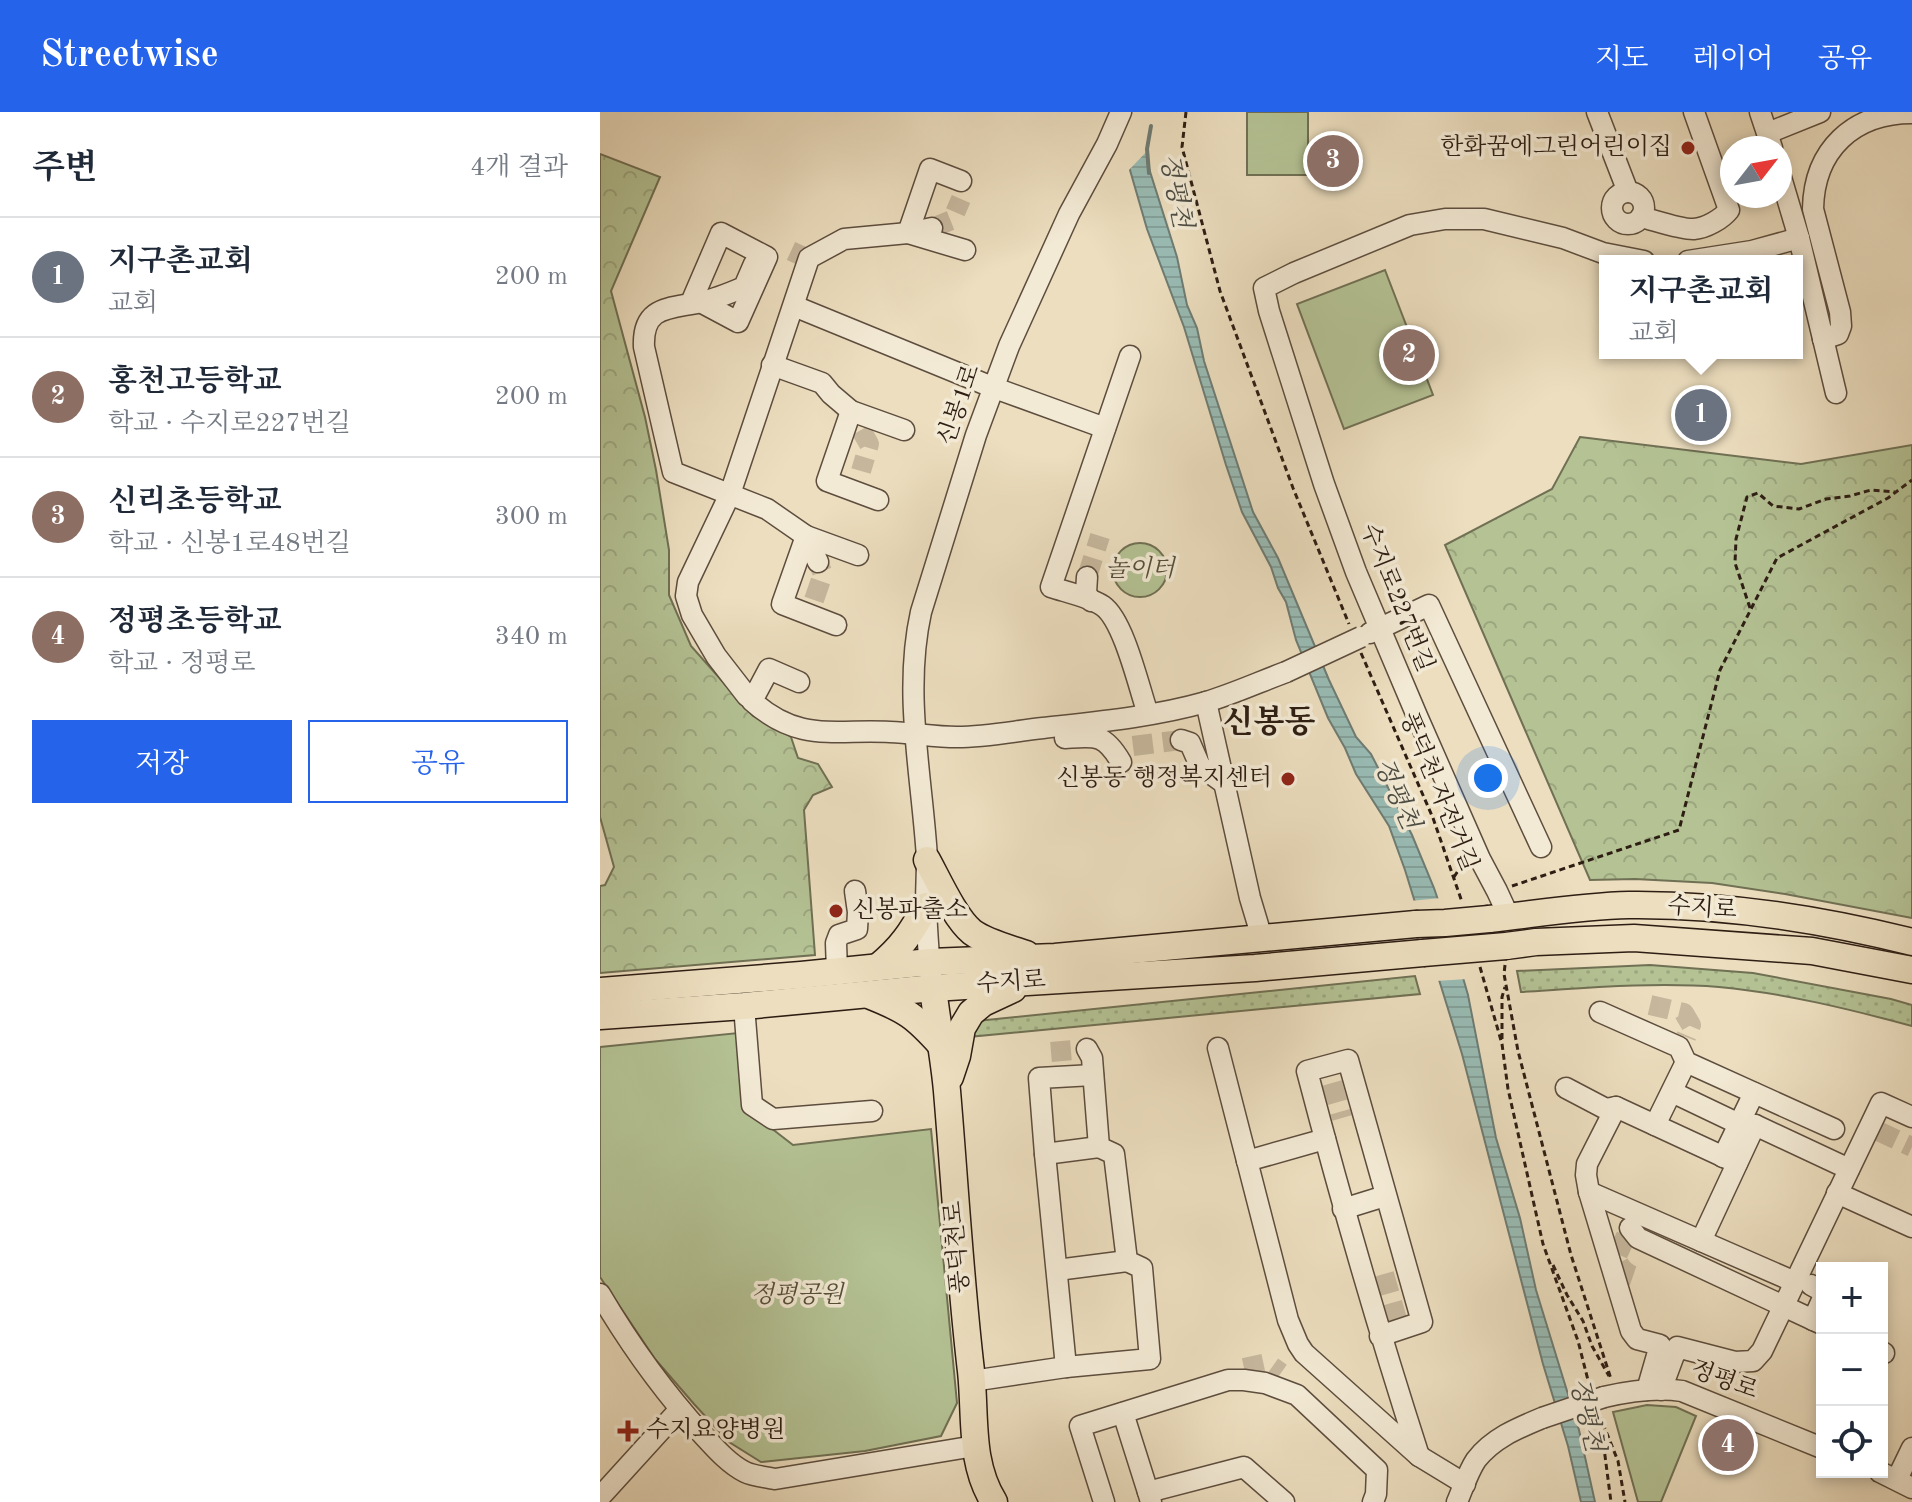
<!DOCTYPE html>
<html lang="ko">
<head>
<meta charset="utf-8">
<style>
	:root { --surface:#fff; --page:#f6f6f7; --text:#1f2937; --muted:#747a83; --line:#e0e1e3; --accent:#2563eb }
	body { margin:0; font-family:"Old Standard TT","Noto Serif KR",serif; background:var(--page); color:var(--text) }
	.controls { position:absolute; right:24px; bottom:24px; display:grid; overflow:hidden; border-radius:0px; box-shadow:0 4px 12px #0003 }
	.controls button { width:72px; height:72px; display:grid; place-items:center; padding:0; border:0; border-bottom:2px solid var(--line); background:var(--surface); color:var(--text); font:40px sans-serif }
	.compass { position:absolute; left:1120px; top:24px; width:72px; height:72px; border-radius:50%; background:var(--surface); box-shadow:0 4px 12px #0003; rotate:59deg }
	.you { position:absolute; left:888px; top:666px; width:28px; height:28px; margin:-20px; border:6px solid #fff; border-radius:50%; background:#1a73e8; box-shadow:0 0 0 12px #1a73e833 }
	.badge { display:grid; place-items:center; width:52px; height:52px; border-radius:50%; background:var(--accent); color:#fff; font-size:26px; font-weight:700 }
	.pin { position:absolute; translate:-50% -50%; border:4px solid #fff; box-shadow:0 2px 8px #0006 }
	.popup { position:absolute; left:999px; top:143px; width:204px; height:104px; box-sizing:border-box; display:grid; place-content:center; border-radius:0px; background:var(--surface); filter:drop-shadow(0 2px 6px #0005); font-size:26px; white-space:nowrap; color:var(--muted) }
	.popup b { font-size:30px; color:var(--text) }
	.popup::after { content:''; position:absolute; left:50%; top:100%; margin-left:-16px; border:16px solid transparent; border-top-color:var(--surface) }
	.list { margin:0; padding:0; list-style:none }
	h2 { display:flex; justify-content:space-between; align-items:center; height:104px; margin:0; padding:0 32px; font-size:34px }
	h2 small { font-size:26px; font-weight:400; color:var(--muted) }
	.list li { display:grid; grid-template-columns:52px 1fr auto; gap:24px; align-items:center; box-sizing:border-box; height:120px; padding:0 32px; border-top:2px solid var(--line) }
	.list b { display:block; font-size:30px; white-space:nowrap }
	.list p { margin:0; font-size:26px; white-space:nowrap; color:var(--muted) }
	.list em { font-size:26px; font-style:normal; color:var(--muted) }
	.actions { display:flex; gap:16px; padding:24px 32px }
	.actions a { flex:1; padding:18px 0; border:2px solid var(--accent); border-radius:0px; text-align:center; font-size:28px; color:var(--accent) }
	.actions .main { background:var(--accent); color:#fff }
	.icon { flex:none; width:44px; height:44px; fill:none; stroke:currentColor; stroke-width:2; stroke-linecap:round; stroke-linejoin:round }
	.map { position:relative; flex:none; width:1312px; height:1390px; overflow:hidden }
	header { display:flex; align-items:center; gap:48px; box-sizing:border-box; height:112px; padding:0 40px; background:var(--accent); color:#fff }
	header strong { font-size:38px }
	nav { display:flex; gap:44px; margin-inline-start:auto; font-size:28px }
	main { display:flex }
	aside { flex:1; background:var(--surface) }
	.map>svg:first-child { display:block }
</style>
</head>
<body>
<header>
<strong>Streetwise</strong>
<nav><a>지도</a><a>레이어</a><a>공유</a></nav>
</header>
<main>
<aside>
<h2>주변<small>4개 결과</small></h2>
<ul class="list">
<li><span class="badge" style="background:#6b7280">1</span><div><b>지구촌교회</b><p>교회</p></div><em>200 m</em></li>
<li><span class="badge" style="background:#8d6e63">2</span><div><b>홍천고등학교</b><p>학교 · 수지로227번길</p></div><em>200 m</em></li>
<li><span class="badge" style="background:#8d6e63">3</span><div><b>신리초등학교</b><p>학교 · 신봉1로48번길</p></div><em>300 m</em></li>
<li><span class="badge" style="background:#8d6e63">4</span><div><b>정평초등학교</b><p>학교 · 정평로</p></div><em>340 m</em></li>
</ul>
<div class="actions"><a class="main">저장</a><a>공유</a></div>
</aside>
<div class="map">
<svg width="1312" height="1390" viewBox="0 0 1312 1390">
	<defs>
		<pattern id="grass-dots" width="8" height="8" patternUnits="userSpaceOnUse" patternTransform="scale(2)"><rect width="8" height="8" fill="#b4c294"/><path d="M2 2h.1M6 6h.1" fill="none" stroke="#9ba67f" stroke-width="1.8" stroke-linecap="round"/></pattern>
		<pattern id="forest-crowns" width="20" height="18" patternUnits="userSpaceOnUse" patternTransform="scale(2)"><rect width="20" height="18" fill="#b4c294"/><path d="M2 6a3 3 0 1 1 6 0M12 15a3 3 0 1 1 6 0" fill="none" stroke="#9ba67f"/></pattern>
		<pattern id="water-rules" width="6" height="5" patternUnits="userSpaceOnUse" patternTransform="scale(2)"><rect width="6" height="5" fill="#99bcb5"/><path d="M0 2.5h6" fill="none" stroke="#84a19b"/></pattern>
	</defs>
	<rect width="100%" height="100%" fill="#ecdebf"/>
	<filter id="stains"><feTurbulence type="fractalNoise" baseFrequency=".0025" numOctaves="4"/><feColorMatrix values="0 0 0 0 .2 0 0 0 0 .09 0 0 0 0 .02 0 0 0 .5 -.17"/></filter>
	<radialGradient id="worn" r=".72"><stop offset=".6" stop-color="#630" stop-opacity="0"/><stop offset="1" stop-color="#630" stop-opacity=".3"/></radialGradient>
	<g fill="url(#grass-dots)" stroke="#707054" stroke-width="2">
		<path d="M 1050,853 L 1153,861 L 1291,887 L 1312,893 L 1312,914 C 1249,897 1184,881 1119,875 C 1053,870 986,876 921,880 L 917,859 Z"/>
		<polygon points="815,864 820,882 368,925 377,909"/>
	</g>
	<g fill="url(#forest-crowns)" stroke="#707054" stroke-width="2">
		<polygon points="0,42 60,65 11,179 45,305 56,358 69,438 69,483 91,534 153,604 176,614 191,625 198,646 218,652 232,675 213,683 204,698 215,843 0,861 0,774 5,773 14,755 0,705"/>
		<polygon points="980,325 1201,352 1312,333 1312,806 1185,782 1112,771 1035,767 990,768 845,433 952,377"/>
	</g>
	<g fill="#b4c294" stroke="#707054" stroke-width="2">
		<rect x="647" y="0" width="61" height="63"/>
		<polygon points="785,158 833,283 744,317 697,192"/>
		<circle cx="540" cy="458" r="27"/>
		<polygon points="138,921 144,995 193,1033 331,1017 357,1291 341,1324 265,1339 161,1350 129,1330 94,1292 55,1247 0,1165 0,935"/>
		<polygon points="1047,1293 1076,1295 1096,1304 1061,1390 1038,1390 1013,1300"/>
	</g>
	<polygon fill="url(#water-rules)" stroke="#6e7c74" stroke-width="2" points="547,32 547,50 577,145 587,193 597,216 604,249 653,400 678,446 729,568 756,625 771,642 812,723 834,776 855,838 868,883 896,1026 920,1106 936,1178 979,1318 995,1390 981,1390 968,1334 943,1252 862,942 805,758 789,714 756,662 745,636 728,606 696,528 686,490 678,476 671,455 642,400 626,353 584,215 547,117 530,58 529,37"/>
	<g fill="#ecdebf">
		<polygon points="536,0 559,0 551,35 528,59 528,26"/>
		<polygon points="841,786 859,837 867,867 836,869 810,789"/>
	</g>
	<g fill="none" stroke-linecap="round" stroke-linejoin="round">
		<polyline stroke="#6e7c74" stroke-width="4" points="549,61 547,37 551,14"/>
		<g stroke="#c6b79d" stroke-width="20" stroke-dasharray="20 10" stroke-linecap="butt">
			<polyline points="332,116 352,108 361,87"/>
			<polyline points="191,139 202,144"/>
			<polyline points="261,318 269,332 261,359"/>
			<polyline points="487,465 500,424"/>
			<polyline points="214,488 223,462 218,450"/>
			<polyline points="533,634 581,628"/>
			<polyline points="1050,893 1084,901 1091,913 1086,925"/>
			<polyline points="451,940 487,937"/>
			<polyline points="732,971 742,1006"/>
			<polyline points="1278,1019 1312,1035"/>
			<path d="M 1026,1124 L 1016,1146 C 1021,1157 1025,1162 1037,1165"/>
			<polyline points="784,1162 798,1211"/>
			<polyline points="644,1256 667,1251 681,1261"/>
		</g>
		<defs>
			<g id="minor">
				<polyline points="997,0 1028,80"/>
				<polyline points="1160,0 1172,36"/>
				<polyline points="1168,21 1220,0"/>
				<polyline points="1180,62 1199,126 1236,281"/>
				<polyline points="361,69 330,57 308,121 365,138"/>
				<circle cx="1028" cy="96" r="16"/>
				<path d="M 1041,105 C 1054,108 1082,118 1094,117 C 1106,116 1122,107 1129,98 L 1094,0"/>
				<polygon points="121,121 167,145 138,210 93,186"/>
				<polyline points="1088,149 1152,139 1199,126"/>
				<path d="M 154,152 L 144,175 C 130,181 116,187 101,190 C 70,197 42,193 44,235 L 73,360 L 167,397 L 206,424 L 218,450"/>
				<polyline points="194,194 392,275 505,316"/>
				<path d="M 1223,227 L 1238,222 L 1241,214 L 1240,200 L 1213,97 C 1214,38 1253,1 1312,1"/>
				<path d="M 530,244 L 451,475 C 466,480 490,485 503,494 C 524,509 539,576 548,602"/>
				<polyline points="172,253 222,271 231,282 251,299 304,318"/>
				<polyline points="251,299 227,369 278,388"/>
				<polyline points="487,465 486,481 491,489"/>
				<polyline points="236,513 182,492 206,424 258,443"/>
				<polyline points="770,521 829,493 941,735"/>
				<path d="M 199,570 L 169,557 L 152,589 C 199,631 234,617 290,620 C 313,621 335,625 357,625 C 386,625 415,619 443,616 C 497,610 553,605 606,590 C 633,582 659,570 686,560"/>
				<polyline points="147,584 116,544 92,503 86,484 88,470 130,382 209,146 244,127 308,121 332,116"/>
				<polyline points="606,590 650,786 662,826"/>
				<path d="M 465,626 C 496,624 504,621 521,650"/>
				<polyline points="581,628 590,631 600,654 625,672"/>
				<polyline points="909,805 897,779 880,747 817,604 756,460 724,372 669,199 664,176 694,161 810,113 845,107 884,107 963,126 1003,141 1044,149"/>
				<polyline points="237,859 236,831 239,823 257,817 258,800 255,779"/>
				<path d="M 331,863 C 328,840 327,818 326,795 C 326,779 327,762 327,746 C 322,664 303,581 321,500 L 376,323 L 409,234 L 469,102 L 507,32 L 521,0"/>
				<polyline points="144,894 152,993 173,1007 272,999"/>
				<polyline points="1000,900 1079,935 1086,950 1234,1017"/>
				<polyline points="618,936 688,1208 698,1232 704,1241 819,1344 865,1372"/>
				<polyline points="493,963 439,966 445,1042 499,1035"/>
				<polyline points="966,976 1006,997 1016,995"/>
				<polyline points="1072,980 1139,1012 1155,1013"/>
				<polyline points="1055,1013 1086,950"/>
				<polyline points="445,1042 466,1255"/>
				<polyline points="1123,1045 1154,981"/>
				<polyline points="647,1049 725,1027"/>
				<polyline points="989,1080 1195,1170"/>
				<polyline points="1237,1081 1312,1115"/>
				<polyline points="743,1097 785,1084"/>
				<polyline points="1030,1116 1038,1126 1222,1212"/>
				<polyline points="1101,1129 1155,1013 1249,1057"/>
				<polyline points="457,1158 527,1149"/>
				<polyline points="1211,1173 1222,1179"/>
				<path d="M 0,1182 C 30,1233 63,1279 103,1323 C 115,1336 129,1352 145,1360 C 153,1364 166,1365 175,1367 L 375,1334"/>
				<polyline points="1213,1208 1222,1188"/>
				<path d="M 780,1224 L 822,1210 L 748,948 L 707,959 C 741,1089 778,1217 819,1344"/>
				<polyline points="1282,1240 1284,1241"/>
				<polyline points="372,1269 466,1255 550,1247 542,1156 527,1149 514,1042 499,1035 492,946 487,937"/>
				<polyline points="1047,1278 1060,1233 1037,1227 1031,1219 989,1080 986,1063 987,1052 1016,995 1137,1051"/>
				<polyline points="1061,1278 1077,1235 1135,1250 1153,1249 1162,1239 1281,991 1312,1005"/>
				<path d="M 1004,1285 C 1030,1279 1056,1275 1082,1279 L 1222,1336"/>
				<polyline points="523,1301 548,1380"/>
				<polyline points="1280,1360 1312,1376"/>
				<polyline points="1297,1367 1312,1336"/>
				<polyline points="0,1385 80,1297"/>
				<polyline points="504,1390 480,1314 628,1268 644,1268 665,1271 697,1283 777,1358 776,1382 773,1390"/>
				<polyline points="551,1390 548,1380 644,1355 684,1390"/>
				<path d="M 857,1390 C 863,1376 868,1360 876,1348 C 893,1326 918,1316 942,1306"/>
			</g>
			<g id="major">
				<path d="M 327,748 C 338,768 355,806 372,820 C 387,831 409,836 426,842"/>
				<path d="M 889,807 C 935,802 982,794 1029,793 C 1123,792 1220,807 1312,830"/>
				<polyline points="906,834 936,830 1034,826 1212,839 1312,858"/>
				<path d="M 278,855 C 302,835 311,821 326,794"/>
				<path d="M 333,876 C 337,911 344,945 347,979 C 355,1073 360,1166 371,1259 C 376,1304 369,1350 394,1390"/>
				<polyline points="0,879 201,863 330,850 455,845 816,812"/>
				<path d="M 271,884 C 306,898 315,904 341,933"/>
				<polyline points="0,904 144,894 333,876 655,856 823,841"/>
				<polyline points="350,965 357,944 362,916 371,901 383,891 413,877"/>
			</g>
		</defs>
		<use href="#minor" stroke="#5d4d3e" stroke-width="23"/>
		<use href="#major" stroke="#2d1d13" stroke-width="29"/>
		<g stroke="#2d1d13" stroke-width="3" stroke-dasharray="6 4" stroke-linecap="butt">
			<polyline points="586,0 582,35 620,179 693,376 749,512"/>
			<polyline points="1150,496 1135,451 1136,427 1147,385 1158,381 1173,394 1199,397 1226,387 1250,384 1271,378 1295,380"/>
			<polyline points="761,541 833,706 862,790"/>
			<polyline points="854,765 863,751"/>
			<polyline points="912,774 1079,718 1120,558 1177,446 1288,386 1312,368"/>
			<polyline points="905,853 904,862 918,939 971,1143 1011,1267"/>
			<polyline points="880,855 902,932 908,977 943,1132 978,1229 989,1272"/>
			<polyline points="902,927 902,885 905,875"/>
			<polyline points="953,1153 967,1183 983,1209 992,1234 1009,1264"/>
			<polyline points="999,1302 1018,1349 1025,1390"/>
			<polyline points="996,1303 1004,1336 1011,1390"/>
		</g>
		<use href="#minor" stroke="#f3ead5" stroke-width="20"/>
		<use href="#major" stroke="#ecdebf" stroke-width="26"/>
		<defs>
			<g id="minor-bridge">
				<polyline points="686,560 761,525"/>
				<polyline points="942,1306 1004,1285"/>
			</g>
			<g id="major-bridge">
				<polyline points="816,812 845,811 889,807"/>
				<polyline points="823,841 906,834"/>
			</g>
		</defs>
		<use href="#minor-bridge" stroke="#5d4d3e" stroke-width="23" stroke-linecap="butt"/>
		<use href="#major-bridge" stroke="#2d1d13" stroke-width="29" stroke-linecap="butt"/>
		<use href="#minor-bridge" stroke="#f3ead5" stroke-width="20"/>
		<use href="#major-bridge" stroke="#ecdebf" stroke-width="26"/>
	</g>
	<g fill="#8f2418" stroke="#f3ead5" stroke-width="3">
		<circle cx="1088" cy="36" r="8"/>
		<circle cx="688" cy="667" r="8"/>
		<circle cx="236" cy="799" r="8"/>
		<path d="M24 1307h8v8h8v8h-8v8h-8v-8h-8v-8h8z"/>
	</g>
	<g text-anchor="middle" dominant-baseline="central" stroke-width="7" stroke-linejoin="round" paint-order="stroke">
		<g font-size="24" fill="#2d1d13" stroke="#f3ead5" text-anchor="end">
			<text x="1072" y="36">한화꿈에그린어린이집</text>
			<text x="672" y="667">신봉동 행정복지센터</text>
			<text x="252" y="799" text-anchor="start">신봉파출소</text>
			<text x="46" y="1319" text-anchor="start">수지요양병원</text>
		</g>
		<g font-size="24" fill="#2d1d13" stroke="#f3ead5">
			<text transform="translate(360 293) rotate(-71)">신봉1로</text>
			<text transform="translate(796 486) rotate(68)">수지로227번길</text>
			<text transform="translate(838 680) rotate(68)">풍덕천 자전거길</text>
			<text transform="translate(1102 797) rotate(4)">수지로</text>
			<text transform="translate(411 871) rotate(-4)">수지로</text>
			<text transform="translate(358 1135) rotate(-95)">풍덕천로</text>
			<text transform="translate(1124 1269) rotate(20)">정평로</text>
		</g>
		<g font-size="24" font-style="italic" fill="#564f3a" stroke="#f3ead5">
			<text x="540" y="458">놀이터</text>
			<text x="197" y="1184">정평공원</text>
		</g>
		<g font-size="26" font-style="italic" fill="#4d4d44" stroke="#f3ead5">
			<text transform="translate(575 79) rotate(79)">정평천</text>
			<text transform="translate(796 682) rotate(66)">정평천</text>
			<text transform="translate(986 1303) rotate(77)">정평천</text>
		</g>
		<g font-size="32" font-weight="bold" fill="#2d1d13" stroke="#f3ead5">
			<text x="669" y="612">신봉동</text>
		</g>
	</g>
	<rect width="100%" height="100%" filter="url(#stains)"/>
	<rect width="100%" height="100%" fill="url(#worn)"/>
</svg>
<div class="controls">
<button>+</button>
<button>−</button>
<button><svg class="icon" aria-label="locate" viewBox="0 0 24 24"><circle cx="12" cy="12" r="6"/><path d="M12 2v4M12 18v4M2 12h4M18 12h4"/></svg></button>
</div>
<svg class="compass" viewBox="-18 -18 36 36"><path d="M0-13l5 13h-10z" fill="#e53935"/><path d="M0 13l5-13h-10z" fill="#747a83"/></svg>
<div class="you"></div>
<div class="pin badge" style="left:1101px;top:303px;background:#6b7280">1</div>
<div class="popup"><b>지구촌교회</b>교회</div>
<div class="pin badge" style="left:809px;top:243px;background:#8d6e63">2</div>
<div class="pin badge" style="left:733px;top:49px;background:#8d6e63">3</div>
<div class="pin badge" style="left:1128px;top:1333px;background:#8d6e63">4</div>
</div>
</main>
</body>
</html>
